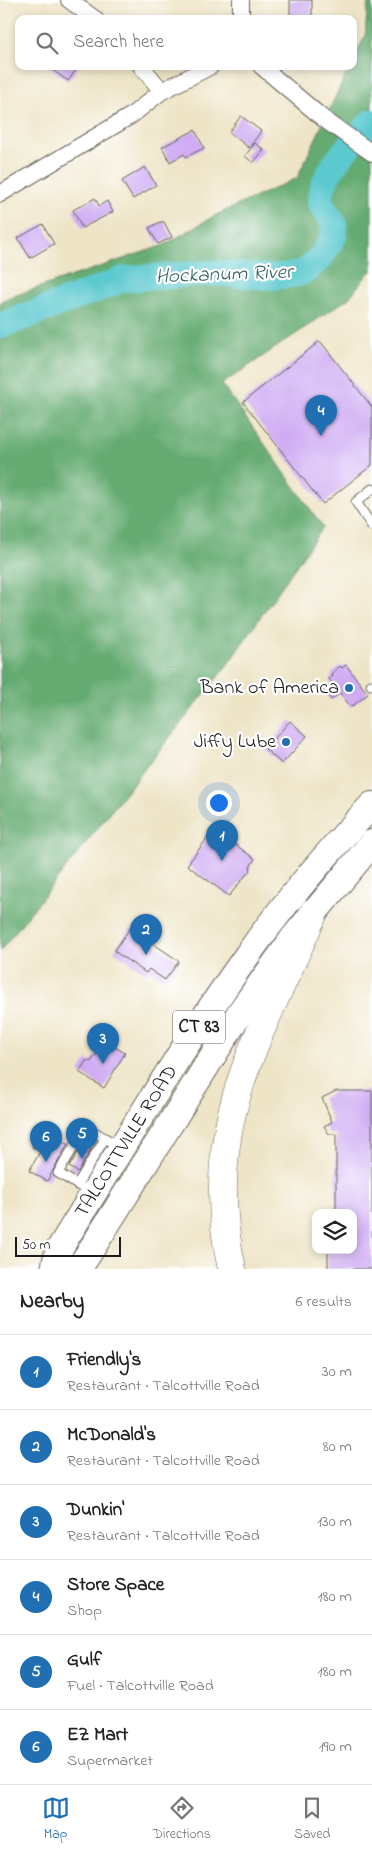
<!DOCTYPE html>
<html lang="en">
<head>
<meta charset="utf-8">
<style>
	:root { --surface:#fff; --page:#f6f6f6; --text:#222; --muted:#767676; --line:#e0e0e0; --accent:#1f6fb2 }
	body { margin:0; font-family:"Indie Flower",sans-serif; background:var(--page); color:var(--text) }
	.controls { position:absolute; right:15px; bottom:15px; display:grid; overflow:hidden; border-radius:10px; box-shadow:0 2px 8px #0003 }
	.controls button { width:45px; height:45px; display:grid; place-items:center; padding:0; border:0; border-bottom:1px solid var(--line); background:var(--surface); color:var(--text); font:25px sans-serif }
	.scale { position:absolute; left:15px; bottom:12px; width:106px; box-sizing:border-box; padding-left:5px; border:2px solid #1c1c1c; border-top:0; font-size:14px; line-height:18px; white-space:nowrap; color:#1c1c1c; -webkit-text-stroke:4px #fff; paint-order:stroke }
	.you { position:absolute; left:218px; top:802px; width:18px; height:18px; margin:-12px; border:4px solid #fff; border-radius:50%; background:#1a73e8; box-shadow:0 0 0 8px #1a73e833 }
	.badge { display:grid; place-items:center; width:32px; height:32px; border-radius:50%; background:var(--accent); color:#fff; font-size:16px; font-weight:700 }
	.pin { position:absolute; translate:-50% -41px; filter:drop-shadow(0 1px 2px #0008) }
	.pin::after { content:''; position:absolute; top:26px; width:18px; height:15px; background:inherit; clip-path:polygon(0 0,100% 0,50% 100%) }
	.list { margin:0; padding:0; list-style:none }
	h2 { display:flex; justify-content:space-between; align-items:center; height:65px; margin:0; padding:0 20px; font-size:21px }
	h2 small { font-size:16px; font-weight:400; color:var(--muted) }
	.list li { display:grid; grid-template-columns:32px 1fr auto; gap:15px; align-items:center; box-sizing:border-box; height:75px; padding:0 20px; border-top:1px solid var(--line) }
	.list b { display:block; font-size:19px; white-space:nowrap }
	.list p { margin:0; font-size:16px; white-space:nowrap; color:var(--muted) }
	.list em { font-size:16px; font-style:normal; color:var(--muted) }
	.icon { flex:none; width:28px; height:28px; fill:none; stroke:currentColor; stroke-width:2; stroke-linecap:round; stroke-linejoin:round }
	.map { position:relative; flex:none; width:372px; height:1269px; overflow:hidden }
	.search { position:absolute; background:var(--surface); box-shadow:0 2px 8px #0003; left:15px; right:15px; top:15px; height:55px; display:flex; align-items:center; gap:12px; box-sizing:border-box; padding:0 18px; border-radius:10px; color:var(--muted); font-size:19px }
	.sheet { height:515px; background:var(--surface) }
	nav { display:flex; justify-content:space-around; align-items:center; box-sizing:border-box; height:70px; border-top:1px solid var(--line); background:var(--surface); font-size:14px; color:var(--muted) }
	nav a { display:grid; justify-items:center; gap:2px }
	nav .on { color:var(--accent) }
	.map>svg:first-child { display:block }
</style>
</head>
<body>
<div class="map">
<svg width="372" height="1269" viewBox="0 0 372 1269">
	<rect width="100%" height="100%" fill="#fff"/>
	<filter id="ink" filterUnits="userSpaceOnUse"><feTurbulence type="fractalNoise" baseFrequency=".02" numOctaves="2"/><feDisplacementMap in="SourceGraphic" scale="10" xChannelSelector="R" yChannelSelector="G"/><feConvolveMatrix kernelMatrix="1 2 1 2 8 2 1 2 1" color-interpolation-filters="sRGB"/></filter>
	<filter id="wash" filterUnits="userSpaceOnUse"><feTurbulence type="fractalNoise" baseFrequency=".0096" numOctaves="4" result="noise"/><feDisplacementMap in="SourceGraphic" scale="20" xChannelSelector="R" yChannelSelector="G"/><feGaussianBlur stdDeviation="1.12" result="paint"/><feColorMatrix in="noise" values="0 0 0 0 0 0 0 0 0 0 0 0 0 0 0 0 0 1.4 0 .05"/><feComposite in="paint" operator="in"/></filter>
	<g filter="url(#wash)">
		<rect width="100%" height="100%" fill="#eee4c6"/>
		<polygon fill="#65ab71" stroke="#406446" points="368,0 372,0 372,272 370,271 349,298 222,384 323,527 228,664 0,951 0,303 5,299 164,245 214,216 297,178 350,66 353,66 353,60 365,36"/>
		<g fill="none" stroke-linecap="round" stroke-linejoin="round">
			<path stroke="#5cc9cf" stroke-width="26" d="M 0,326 L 124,279 L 212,273 L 273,277 L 299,274 L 308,269 L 321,257 L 334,236 L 334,224 L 320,202 C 320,174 353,141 372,122"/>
		</g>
		<g id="blocks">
			<g fill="#cda9f3">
				<rect x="290" y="0" width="22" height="19"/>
				<polygon points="47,66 79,66 68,81"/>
				<polygon points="241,116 261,131 249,148 229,132"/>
				<polygon points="195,130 204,148 186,157 184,154 170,162 162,147"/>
				<polygon points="255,143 264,150 253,163 245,156"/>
				<polygon points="145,167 156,185 133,199 122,181"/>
				<polygon points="95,198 99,206 107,201 113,212 82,228 73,210"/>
				<polygon points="160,222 164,222 172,237 158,244 149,228"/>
				<polygon points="43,224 54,244 30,258 18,238"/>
				<polygon points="320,341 372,407 372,465 323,504 243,402"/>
				<polygon points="346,665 368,694 351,707 340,693 331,700 323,690 332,683 329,679 333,676 331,674 340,666 342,668"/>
				<polygon points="290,721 307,736 282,764 265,749"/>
				<polygon points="212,832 224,841 226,838 255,859 250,867 251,869 229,896 187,865"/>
				<polygon points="130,928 179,961 165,980 149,969 146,973 114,951"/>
				<polygon points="105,1041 125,1053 104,1088 79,1072 87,1060 91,1062"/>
				<polygon points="336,1091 372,1091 372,1269 328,1269 328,1250 353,1250 353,1213 336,1213 336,1134 329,1134 324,1126 332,1122 322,1098"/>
				<polygon points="42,1129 68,1144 47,1181 29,1171 40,1152 32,1147"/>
				<polygon points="83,1144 91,1149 78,1172 69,1167"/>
			</g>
		</g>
	</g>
	<g filter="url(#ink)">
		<use href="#blocks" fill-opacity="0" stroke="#666258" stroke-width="1"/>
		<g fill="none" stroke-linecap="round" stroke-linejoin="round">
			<defs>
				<g id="lane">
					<polyline points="372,489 356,502 372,526"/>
					<polyline points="371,685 372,685"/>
					<polyline points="77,1185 105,1138"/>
					<polyline points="91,1193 58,1173 86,1127 120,1147"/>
				</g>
				<g id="street">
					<polyline points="69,0 95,19"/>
					<polyline points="241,0 241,19"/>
					<polyline points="141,66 162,91"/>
					<polyline points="261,66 325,120 372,153"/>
					<polyline points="0,194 132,115 162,91 211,66"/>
				</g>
				<g id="primary">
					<path d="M 54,1269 L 58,1251 C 119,1152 179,1051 246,957 C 284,903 327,853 372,805"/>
					<polyline points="74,1269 83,1262 94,1245 241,1011 294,937 372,843"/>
				</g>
				<path id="highway" d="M 232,1269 C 199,1123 260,1039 314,912"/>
			</defs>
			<use href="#lane" stroke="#666258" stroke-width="11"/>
			<use href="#street" stroke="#666258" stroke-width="18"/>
			<use href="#primary" stroke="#666258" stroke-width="28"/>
			<use href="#highway" stroke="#666258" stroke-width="29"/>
			<use href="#lane" stroke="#fff" stroke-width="9"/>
			<use href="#street" stroke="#fff" stroke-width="16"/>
			<use href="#primary" stroke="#fff" stroke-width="26"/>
			<use href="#highway" stroke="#fff" stroke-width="28"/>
		</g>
	</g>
	<g fill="#1f6fb2" stroke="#fff" stroke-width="2">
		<circle cx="349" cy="688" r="5"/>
		<circle cx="286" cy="742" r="5"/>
	</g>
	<g text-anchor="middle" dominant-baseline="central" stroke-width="4.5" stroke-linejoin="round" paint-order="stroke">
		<rect fill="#fff" stroke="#606060" stroke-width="1" x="173" y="1010.5" width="52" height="33" rx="4"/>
		<g font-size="19" font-weight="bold" fill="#1c1c1c">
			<text x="199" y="1027">CT 83</text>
		</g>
		<g font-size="20" fill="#1c1c1c" stroke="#fff" text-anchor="end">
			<text x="339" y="688">Bank of America</text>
			<text x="276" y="742">Jiffy Lube</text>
		</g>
		<g font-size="20" fill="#1c1c1c" stroke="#fff">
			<text transform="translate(127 1142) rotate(-58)">TALCOTTVILLE ROAD</text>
		</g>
		<g font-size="21" font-style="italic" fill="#366164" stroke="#fff">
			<text transform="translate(224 275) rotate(-2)">Hockanum River</text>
		</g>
	</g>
</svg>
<div class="controls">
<button><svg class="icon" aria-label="layers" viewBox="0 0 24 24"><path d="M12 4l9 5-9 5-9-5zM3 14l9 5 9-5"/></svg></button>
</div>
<div class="scale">50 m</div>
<div class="you"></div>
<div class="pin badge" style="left:222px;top:861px">1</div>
<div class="pin badge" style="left:146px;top:955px">2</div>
<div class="pin badge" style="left:103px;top:1064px">3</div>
<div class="pin badge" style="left:321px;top:436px">4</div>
<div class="pin badge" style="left:82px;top:1159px">5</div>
<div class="pin badge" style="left:46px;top:1162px">6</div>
<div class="search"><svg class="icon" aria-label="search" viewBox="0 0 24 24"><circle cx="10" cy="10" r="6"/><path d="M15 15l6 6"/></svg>Search here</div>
</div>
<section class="sheet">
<h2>Nearby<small>6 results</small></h2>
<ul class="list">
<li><span class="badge">1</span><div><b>Friendly's</b><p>Restaurant · Talcottville Road</p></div><em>30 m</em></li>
<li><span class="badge">2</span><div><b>McDonald's</b><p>Restaurant · Talcottville Road</p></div><em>80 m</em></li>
<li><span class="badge">3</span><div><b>Dunkin'</b><p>Restaurant · Talcottville Road</p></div><em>130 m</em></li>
<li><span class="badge">4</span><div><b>Store Space</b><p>Shop</p></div><em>180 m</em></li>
<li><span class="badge">5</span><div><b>Gulf</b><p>Fuel · Talcottville Road</p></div><em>180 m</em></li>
<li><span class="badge">6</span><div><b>EZ Mart</b><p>Supermarket</p></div><em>190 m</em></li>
</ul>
</section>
<nav>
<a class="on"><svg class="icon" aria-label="map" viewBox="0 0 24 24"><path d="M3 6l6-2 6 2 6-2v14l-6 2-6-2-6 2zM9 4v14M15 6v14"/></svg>Map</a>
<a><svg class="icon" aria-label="directions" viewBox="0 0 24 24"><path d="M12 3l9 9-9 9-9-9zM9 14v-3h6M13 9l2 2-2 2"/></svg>Directions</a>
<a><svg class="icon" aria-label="saved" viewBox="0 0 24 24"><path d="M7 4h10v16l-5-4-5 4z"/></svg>Saved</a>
</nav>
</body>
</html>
